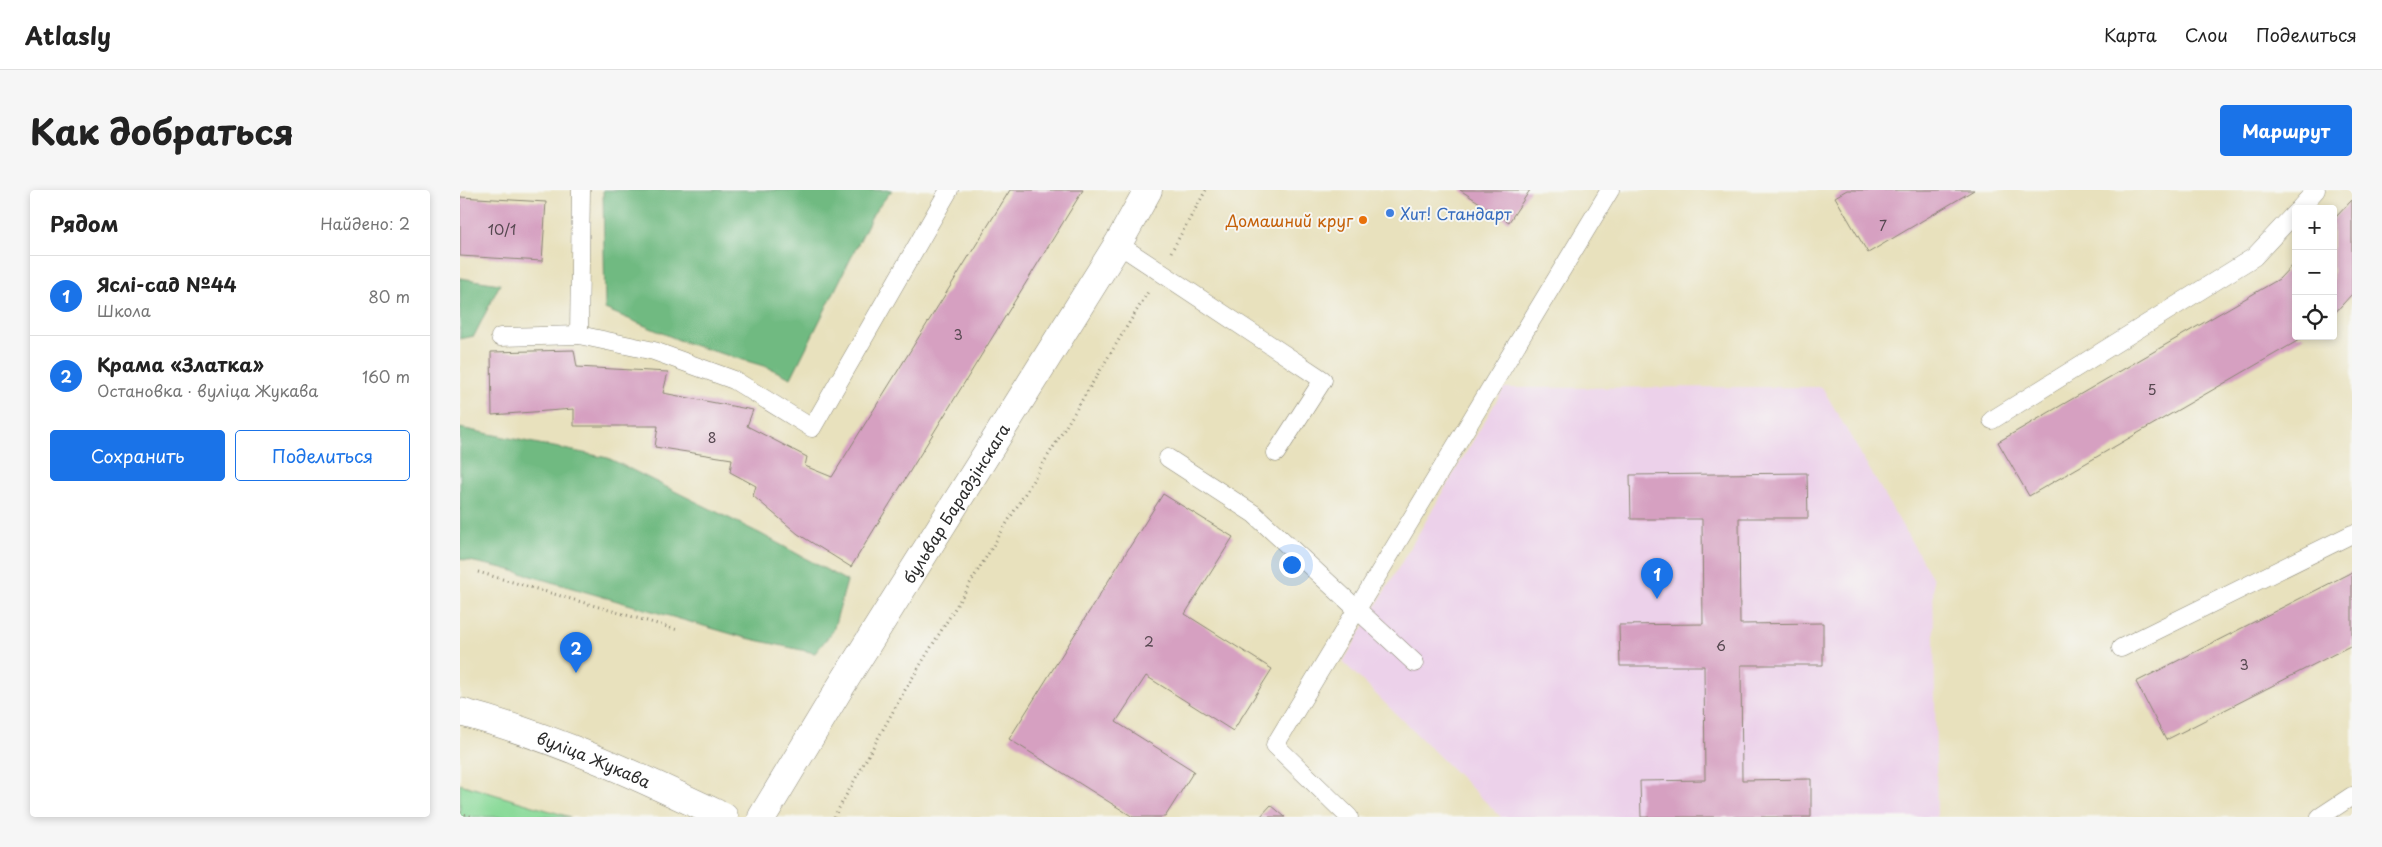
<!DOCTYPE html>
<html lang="ru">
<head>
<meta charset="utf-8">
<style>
	:root { --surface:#fff; --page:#f6f6f6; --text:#222; --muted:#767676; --line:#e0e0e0; --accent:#1a73e8 }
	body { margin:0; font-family:"Playpen Sans",sans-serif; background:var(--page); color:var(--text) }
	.controls { position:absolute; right:15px; top:15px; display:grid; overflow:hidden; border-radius:5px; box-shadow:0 2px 8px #0003 }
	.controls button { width:45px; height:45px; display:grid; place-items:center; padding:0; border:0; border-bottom:1px solid var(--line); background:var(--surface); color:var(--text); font:25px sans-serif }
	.you { position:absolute; left:831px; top:374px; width:18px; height:18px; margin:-12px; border:4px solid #fff; border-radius:50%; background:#1a73e8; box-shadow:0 0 0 8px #1a73e833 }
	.badge { display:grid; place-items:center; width:32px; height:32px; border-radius:50%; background:var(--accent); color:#fff; font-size:16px; font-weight:700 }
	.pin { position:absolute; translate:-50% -41px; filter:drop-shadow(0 1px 2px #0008) }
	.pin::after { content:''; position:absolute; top:26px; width:18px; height:15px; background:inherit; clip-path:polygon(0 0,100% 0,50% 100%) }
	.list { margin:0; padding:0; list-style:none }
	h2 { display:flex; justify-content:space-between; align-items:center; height:65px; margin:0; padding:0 20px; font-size:21px }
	h2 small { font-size:16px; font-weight:400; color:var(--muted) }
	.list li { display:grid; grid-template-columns:32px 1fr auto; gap:15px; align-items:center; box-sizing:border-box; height:80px; padding:0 20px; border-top:1px solid var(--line) }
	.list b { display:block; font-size:19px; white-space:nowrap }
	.list p { margin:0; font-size:16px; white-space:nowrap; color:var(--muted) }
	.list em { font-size:16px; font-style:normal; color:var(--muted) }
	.actions { display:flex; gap:10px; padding:15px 20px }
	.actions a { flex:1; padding:11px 0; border:1px solid var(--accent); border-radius:5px; text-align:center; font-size:18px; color:var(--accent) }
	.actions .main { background:var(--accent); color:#fff }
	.icon { flex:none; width:28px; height:28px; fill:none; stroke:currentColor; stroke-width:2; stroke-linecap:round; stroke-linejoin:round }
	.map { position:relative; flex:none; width:1892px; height:627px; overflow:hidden; border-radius:5px }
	header { display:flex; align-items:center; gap:30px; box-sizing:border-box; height:70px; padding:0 25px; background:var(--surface); border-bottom:1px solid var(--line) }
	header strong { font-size:24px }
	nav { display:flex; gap:28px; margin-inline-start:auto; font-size:18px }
	.intro { display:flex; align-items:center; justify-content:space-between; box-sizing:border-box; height:120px; padding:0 30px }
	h1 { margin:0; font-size:35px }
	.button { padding:12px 22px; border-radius:5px; background:var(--accent); color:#fff; font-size:18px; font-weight:700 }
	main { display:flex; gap:30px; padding:0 30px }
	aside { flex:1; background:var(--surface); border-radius:5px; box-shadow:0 2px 8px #0003 }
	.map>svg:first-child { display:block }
</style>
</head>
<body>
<header>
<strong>Atlasly</strong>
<nav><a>Карта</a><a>Слои</a><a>Поделиться</a></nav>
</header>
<div class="intro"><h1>Как добраться</h1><a class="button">Маршрут</a></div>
<main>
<aside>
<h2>Рядом<small>Найдено: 2</small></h2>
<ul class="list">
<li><span class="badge">1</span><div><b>Яслі-сад №44</b><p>Школа</p></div><em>80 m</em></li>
<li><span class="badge">2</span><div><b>Крама «Златка»</b><p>Остановка · вуліца Жукава</p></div><em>160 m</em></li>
</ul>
<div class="actions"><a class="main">Сохранить</a><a>Поделиться</a></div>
</aside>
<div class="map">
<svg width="1892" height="627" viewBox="0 0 1892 627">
	<rect width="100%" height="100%" fill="#f6f6f2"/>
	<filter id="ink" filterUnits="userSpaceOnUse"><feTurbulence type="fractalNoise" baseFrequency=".02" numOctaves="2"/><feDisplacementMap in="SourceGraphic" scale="10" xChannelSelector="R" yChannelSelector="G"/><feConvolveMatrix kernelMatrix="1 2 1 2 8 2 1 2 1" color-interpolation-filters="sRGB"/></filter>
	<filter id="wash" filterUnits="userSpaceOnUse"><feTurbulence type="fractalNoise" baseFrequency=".0096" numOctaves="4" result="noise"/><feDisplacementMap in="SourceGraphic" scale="20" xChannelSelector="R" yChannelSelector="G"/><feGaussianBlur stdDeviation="1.12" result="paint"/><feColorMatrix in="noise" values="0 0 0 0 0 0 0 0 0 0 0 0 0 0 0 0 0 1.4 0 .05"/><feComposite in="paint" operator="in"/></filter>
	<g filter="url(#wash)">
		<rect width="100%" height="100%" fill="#e8e1bd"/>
		<polygon fill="#ecd1ea" points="1362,197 1473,389 1477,627 1041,627 883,472 1044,198"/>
		<polygon fill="#8ada99" stroke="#5a8262" points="0,594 110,627 0,627"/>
		<g fill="#6fba81" stroke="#4d7256">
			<polygon points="143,0 432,0 413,24 331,188 307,177 226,153 145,119"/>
			<polygon points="0,88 40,94 14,146 0,149"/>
			<polygon points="0,238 148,268 301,344 387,391 373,441 355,463 282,447 43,378 0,369"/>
		</g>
		<g id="blocks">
			<g fill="#d6a0c1">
				<polygon points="550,0 623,0 391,377 338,344 293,306 296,296 270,282 272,269 195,257 198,236 114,236 114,219 32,225 31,162 114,160 117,177 208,182 203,203 293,220 287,236 347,267 345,276 372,287"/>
				<polygon points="1000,0 1070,0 1049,32"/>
				<polygon points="1387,0 1514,0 1408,63 1375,7"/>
				<polygon points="0,7 86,12 82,71 0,66"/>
				<polygon points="1892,10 1892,104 1873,125 1873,30"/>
				<polygon points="1836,71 1836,146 1846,146 1569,306 1538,252 1819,89"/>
				<polygon points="1347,283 1348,328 1279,328 1280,434 1363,433 1363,475 1281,475 1282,590 1351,589 1351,627 1181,627 1180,591 1245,590 1244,476 1160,476 1159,435 1243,434 1242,329 1171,329 1170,285"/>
				<polygon points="703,304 773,347 725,424 812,479 773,541 686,486 656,532 734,581 705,627 673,627 549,549"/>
				<polygon points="1892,382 1892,455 1706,550 1676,492"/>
				<polygon points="811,615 825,627 800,627"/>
			</g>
		</g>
	</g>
	<g filter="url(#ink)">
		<use href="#blocks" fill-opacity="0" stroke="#8a8674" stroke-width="1"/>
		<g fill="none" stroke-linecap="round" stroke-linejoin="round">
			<defs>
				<g id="service">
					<polyline points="1839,19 1856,0"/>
					<polyline points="658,54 863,190 816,263"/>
					<polyline points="119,145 121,0"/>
					<polyline points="40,147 119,145 194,161 274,190 352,238 489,0"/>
					<polyline points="1532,230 1794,67 1836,22"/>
					<polyline points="708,268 794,324 955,473"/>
					<polyline points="1661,458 1892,344"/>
					<polyline points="889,627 815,555 1150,0"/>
					<polyline points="1860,627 1892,606"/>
				</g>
				<g id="minor">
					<path id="s1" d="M 302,627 L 381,496 L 658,54 L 688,0"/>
				</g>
				<g id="tertiary">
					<path id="s2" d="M 0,522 C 92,546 178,586 264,627"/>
				</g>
			</defs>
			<use href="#service" stroke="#8a8674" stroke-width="19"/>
			<use href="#minor" stroke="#8a8674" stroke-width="29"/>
			<use href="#tertiary" stroke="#8a8674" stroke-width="29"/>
			<g stroke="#8a8674" stroke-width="3" stroke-dasharray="1 4" stroke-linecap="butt">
				<polyline points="711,62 746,0"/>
				<polyline points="18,382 218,440"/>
				<polyline points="0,623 13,627"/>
				<polyline points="374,627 445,500 688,102"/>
			</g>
			<use href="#service" stroke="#fff" stroke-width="18"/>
			<use href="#minor" stroke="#fff" stroke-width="28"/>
			<use href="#tertiary" stroke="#fff" stroke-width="28"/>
		</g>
	</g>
	<circle fill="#3f7fe0" stroke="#f6f6f2" stroke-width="2" cx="930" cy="23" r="5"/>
	<circle fill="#e8710a" stroke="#f6f6f2" stroke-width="2" cx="903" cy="30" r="5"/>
	<g text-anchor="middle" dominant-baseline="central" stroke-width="4" stroke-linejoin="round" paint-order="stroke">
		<g font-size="14" fill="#564850">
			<text x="1423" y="35">7</text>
			<text x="42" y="39">10/1</text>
			<text x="498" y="144">3</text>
			<text x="1692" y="199">5</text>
			<text x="252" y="247">8</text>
			<text x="689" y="451">2</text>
			<text x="1261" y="455">6</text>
			<text x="1784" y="474">3</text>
		</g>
		<g font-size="16" fill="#366cbe" stroke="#f6f6f2" text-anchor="start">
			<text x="940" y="23">Хит! Стандарт</text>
		</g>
		<g font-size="16" fill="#c56008" stroke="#f6f6f2" text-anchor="end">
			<text x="893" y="30">Домашний круг</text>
		</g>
		<g font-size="16" fill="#2b2b2b" stroke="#f6f6f2">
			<text stroke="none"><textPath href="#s1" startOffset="369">бульвар Барадзінскага</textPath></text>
			<text stroke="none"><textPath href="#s2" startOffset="142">вуліца Жукава</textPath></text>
		</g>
	</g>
</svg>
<div class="controls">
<button>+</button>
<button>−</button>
<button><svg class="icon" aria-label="locate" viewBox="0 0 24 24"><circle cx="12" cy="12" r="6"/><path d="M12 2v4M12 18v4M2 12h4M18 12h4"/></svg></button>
</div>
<div class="you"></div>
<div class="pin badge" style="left:1197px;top:409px">1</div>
<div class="pin badge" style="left:116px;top:483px">2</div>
</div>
</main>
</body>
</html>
